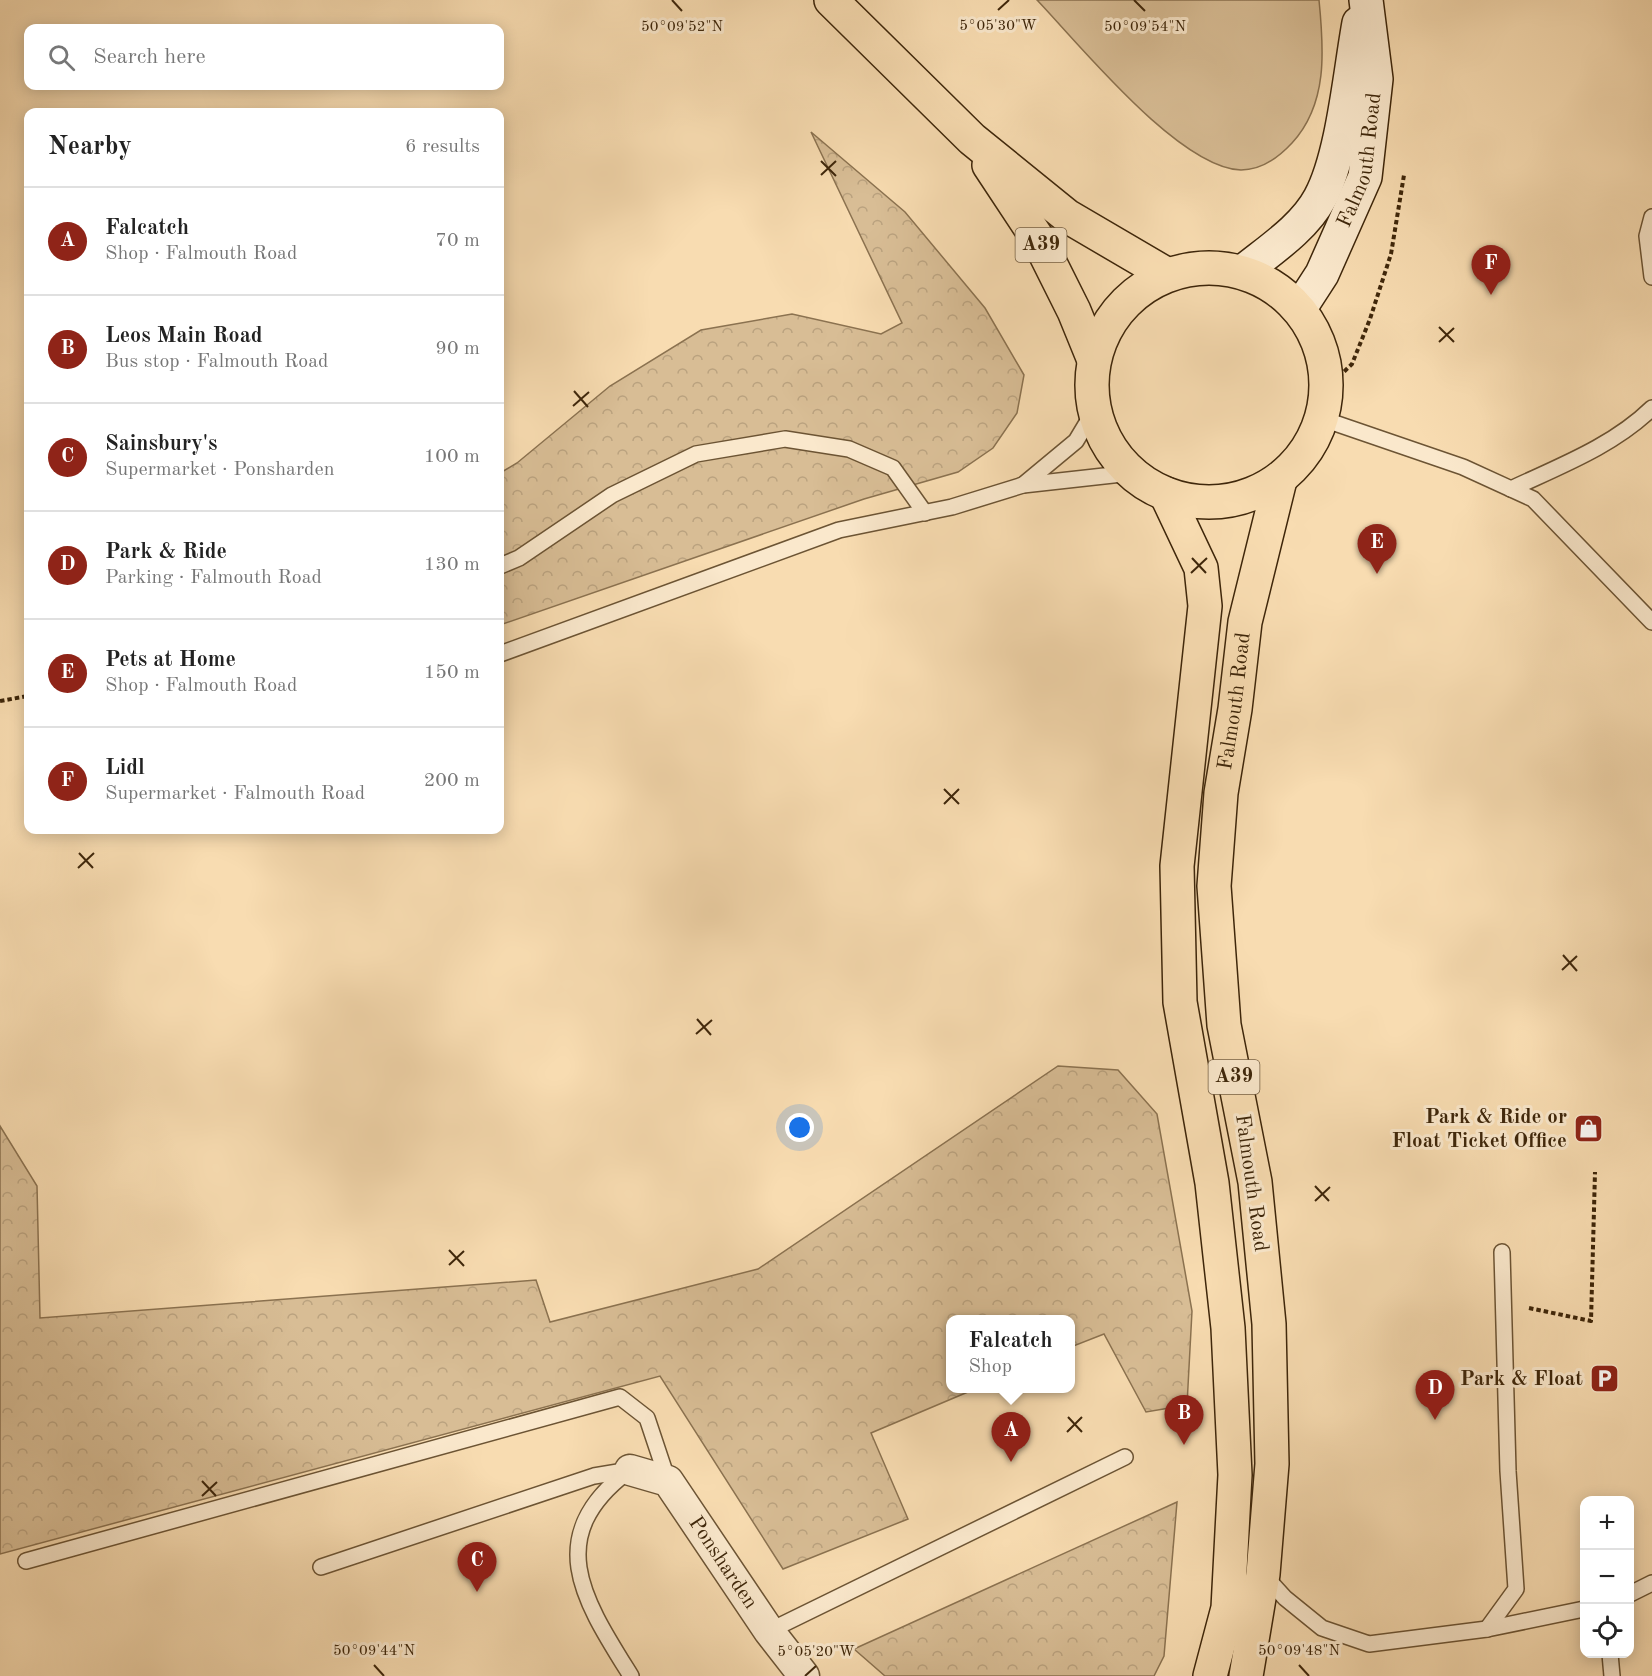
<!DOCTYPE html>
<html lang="en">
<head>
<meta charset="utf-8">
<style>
	:root { --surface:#fff; --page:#f2f2f2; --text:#222; --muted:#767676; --line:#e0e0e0; --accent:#8f2418 }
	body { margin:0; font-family:"Old Standard TT",serif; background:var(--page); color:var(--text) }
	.controls { position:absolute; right:18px; bottom:18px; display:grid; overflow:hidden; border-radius:12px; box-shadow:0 3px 15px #0003 }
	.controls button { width:54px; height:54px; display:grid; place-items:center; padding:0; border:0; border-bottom:2px solid var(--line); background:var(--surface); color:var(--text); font:30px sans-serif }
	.you { position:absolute; left:800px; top:1128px; width:21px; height:21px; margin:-15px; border:4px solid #fff; border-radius:50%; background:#1a73e8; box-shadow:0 0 0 9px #1a73e833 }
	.badge { display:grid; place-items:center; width:39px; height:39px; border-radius:50%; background:var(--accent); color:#fff; font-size:20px; font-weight:700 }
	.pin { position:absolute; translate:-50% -50px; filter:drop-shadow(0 2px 3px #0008) }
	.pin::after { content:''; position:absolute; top:32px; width:21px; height:18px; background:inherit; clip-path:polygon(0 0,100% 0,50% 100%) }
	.popup { position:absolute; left:946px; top:1315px; width:129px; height:78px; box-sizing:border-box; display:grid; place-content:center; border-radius:12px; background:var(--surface); filter:drop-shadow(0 2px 4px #0005); font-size:20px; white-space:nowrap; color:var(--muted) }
	.popup b { font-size:22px; color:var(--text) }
	.popup::after { content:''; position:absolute; left:50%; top:100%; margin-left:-12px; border:12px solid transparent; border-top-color:var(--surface) }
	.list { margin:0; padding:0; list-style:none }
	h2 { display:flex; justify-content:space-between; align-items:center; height:78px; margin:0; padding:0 24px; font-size:26px }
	h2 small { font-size:20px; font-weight:400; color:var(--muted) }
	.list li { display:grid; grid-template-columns:39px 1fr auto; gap:18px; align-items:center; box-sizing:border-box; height:108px; padding:0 24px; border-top:2px solid var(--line) }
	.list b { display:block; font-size:22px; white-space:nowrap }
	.list p { margin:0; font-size:20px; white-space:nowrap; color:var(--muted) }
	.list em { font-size:20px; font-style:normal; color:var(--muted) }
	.icon { flex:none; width:33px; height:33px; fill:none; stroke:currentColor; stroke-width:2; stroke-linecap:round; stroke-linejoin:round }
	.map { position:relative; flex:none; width:1652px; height:1676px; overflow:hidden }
	.search { position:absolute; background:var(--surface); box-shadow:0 3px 15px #0003; left:24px; top:24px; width:480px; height:66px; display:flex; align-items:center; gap:15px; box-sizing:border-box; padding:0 21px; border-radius:12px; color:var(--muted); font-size:22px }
	.panel { position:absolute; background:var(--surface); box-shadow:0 3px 15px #0003; left:24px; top:108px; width:480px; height:726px; border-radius:12px }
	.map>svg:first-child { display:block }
</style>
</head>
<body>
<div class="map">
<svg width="1652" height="1676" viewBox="0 0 1652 1676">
	<defs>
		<pattern id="forest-crowns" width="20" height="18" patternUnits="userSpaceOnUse" patternTransform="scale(1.5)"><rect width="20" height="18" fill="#d8bd95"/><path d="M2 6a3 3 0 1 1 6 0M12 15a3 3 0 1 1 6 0" fill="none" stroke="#baa27f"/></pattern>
	</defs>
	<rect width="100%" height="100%" fill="#f8dcb1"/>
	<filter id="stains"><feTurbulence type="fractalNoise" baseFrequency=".00333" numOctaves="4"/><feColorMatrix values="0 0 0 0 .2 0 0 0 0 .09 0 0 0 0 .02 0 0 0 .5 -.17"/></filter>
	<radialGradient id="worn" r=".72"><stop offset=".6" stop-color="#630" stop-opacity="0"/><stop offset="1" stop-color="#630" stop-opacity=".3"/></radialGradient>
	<path fill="#d8bd95" stroke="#8b7250" stroke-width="1.5" d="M 1037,0 L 1319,0 C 1324,50 1328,104 1292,143 C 1279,157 1262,170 1241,170 C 1179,168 1080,45 1037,0 Z"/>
	<g fill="url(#forest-crowns)" stroke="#8b7250" stroke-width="1.5">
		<polygon points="811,132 905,212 985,308 1024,375 1017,413 993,448 958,472 864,499 500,625 500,473 517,463 610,386 701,330 792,314 881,334 902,323"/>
		<polygon points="1058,1066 1118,1070 1157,1114 1192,1311 1187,1405 1146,1412 1104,1334 1071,1347 1071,1320 951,1320 951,1388 975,1389 871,1433 908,1519 783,1569 660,1376 0,1554 0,1126 37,1186 40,1318 536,1280 550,1322 758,1269"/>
		<polygon points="1177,1502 1164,1656 1154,1676 885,1676 854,1649"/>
	</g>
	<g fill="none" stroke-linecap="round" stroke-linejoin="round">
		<defs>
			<g id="service">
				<polyline points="1652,217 1647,236 1652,277"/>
				<polyline points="1323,419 1463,467 1533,499 1652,622"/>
				<polyline points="1023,485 1076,441 1094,411"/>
				<path d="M 1511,489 C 1560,466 1613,446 1652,408"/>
				<polyline points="500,566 519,558 612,495 696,454 785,439 849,449 893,468 925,513"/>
				<polyline points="500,654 839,530 952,507 1023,485 1131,473"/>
				<path d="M 627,1472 C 541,1538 585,1602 631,1676"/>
				<polyline points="26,1561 620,1397 647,1418 668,1481"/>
				<polyline points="321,1567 594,1476 630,1470"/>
				<polyline points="1263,1574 1285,1598 1322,1628 1369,1644 1487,1629 1584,1609"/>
				<polyline points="1630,1594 1652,1583"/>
				<polyline points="1487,1629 1516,1589 1508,1471 1502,1252"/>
				<polyline points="769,1631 1125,1457"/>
				<polyline points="1610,1654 1612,1676"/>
			</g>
			<g id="minor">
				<path id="s1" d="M 630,1470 L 668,1481 L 769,1631 L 804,1676"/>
			</g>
			<g id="secondary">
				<path d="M 1244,271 C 1270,250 1304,228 1320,198 C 1343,156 1350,72 1359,23"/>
				<path id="s2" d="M 1300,308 L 1322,274 L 1365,177 L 1376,79 L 1366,0"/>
			</g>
			<g id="trunk">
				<polyline points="831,0 972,139 1067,216 1166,274"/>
				<polyline points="989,165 1038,239 1074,311 1094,360"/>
				<circle cx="1209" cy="385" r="117"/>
				<polyline points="1166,494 1201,568 1205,606 1177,866 1180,1002 1212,1183 1228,1328 1235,1475 1228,1608 1210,1676"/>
				<path id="s3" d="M 1246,1676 L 1263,1574 L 1272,1464 L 1269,1324 L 1255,1182 L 1224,1025 L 1214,886 L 1221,793 L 1235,709 L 1245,622 L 1280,480"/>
			</g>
		</defs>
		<use href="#service" stroke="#6c5434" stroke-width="18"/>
		<use href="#minor" stroke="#6c5434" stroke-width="33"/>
		<use href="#secondary" stroke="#3e260a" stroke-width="36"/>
		<use href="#trunk" stroke="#3e260a" stroke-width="36"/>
		<g stroke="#3e260a" stroke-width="4" stroke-dasharray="4.5 3" stroke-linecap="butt">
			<polyline points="1328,387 1352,364 1370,319 1391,254 1404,175"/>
			<polyline points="0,701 28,696"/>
			<polyline points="1529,1308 1591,1321 1595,1172"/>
		</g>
		<use href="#service" stroke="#fae8cc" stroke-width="15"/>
		<use href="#minor" stroke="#fae8cc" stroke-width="30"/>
		<use href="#secondary" stroke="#fae8cc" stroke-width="33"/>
		<use href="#trunk" stroke="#f8dcb1" stroke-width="33"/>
	</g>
	<path fill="none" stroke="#3e260a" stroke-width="2" d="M 672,0 L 682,11M 1134,0 L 1145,11M 998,10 L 1009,0M 821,161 L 836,176M 821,175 L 836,161M 1439,327 L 1454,342M 1439,342 L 1454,328M 574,391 L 588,407M 573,406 L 589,392M 1192,558 L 1206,573M 1191,573 L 1207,558M 944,789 L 959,804M 944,804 L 959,789M 79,853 L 93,868M 78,868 L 94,853M 1563,955 L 1577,971M 1562,970 L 1577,956M 697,1019 L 711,1035M 696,1034 L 712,1020M 1315,1186 L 1329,1201M 1315,1201 L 1330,1187M 449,1250 L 464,1266M 449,1265 L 464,1251M 1068,1417 L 1082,1432M 1067,1432 L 1082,1417M 202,1481 L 216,1496M 202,1496 L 217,1482M 374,1665 L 384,1676M 1299,1665 L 1309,1676M 805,1676 L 816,1666"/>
	<defs>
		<symbol id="shop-square" viewBox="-11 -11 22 22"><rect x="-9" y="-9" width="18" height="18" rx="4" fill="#8f2418" stroke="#fae8cc"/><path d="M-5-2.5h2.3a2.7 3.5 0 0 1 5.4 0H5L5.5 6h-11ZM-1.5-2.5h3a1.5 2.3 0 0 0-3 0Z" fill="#fff"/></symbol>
		<symbol id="parking-square" viewBox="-11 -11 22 22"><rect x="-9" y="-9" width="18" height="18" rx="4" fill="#8f2418" stroke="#fae8cc"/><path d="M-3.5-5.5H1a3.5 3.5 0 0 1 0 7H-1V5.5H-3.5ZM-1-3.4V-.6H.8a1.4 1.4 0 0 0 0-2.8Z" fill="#fff"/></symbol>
	</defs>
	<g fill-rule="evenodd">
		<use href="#shop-square" x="1572" y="1112" width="33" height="33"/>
		<use href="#parking-square" x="1588" y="1362" width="33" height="33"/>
	</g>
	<g text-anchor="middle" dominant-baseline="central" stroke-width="6" stroke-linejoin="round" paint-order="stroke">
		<g fill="#fae8cc" stroke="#766044" stroke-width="1.5">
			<rect x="1015.5" y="228" width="51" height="34" rx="4.5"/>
			<rect x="1208.5" y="1060" width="51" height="34" rx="4.5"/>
		</g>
		<g font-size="20" font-weight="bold" fill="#3e260a">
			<text x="1041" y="245">A39</text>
			<text x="1234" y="1077">A39</text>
		</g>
		<g font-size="21" fill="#3e260a" stroke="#fae8cc">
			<text stroke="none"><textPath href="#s2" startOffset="162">Falmouth Road</textPath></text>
			<text stroke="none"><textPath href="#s3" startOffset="982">Falmouth Road</textPath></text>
			<text transform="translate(1251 1183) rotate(82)">Falmouth Road</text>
			<text stroke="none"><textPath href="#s1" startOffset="138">Ponsharden</textPath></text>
		</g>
		<g font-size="21" font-weight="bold" fill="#3e260a" stroke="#fae8cc" text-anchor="end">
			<text x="1567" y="1117">Park &amp; Ride or<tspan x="1567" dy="24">Float Ticket Office</tspan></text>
			<text x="1583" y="1379">Park &amp; Float</text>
		</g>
	</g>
	<g font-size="15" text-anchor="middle" fill="#3e260a" stroke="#fae8cc" stroke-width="6" stroke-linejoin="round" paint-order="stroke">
		<text x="998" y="30">5°05'30"W</text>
		<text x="682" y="31">50°09'52"N</text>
		<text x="1145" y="31">50°09'54"N</text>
		<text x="374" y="1655">50°09'44"N</text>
		<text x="1299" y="1655">50°09'48"N</text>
		<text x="816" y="1656">5°05'20"W</text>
	</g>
	<rect width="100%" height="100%" filter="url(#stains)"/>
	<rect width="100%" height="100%" fill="url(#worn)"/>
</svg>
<div class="controls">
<button>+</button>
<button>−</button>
<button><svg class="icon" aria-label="locate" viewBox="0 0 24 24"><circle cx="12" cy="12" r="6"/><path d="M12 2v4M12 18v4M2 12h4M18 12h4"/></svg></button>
</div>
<div class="you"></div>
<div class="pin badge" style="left:1011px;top:1462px">A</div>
<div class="popup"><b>Falcatch</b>Shop</div>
<div class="pin badge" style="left:1184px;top:1445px">B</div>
<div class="pin badge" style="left:477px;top:1592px">C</div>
<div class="pin badge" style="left:1435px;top:1420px">D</div>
<div class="pin badge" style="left:1377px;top:574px">E</div>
<div class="pin badge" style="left:1491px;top:295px">F</div>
<div class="search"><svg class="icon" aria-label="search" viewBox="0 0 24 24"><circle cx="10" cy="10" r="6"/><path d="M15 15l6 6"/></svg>Search here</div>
<section class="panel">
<h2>Nearby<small>6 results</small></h2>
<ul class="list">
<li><span class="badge">A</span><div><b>Falcatch</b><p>Shop · Falmouth Road</p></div><em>70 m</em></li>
<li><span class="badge">B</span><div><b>Leos Main Road</b><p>Bus stop · Falmouth Road</p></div><em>90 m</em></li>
<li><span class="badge">C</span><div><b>Sainsbury's</b><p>Supermarket · Ponsharden</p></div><em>100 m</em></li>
<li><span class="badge">D</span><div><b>Park &amp; Ride</b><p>Parking · Falmouth Road</p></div><em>130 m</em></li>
<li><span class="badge">E</span><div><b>Pets at Home</b><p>Shop · Falmouth Road</p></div><em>150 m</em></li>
<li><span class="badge">F</span><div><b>Lidl</b><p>Supermarket · Falmouth Road</p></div><em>200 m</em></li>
</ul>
</section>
</div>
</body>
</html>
